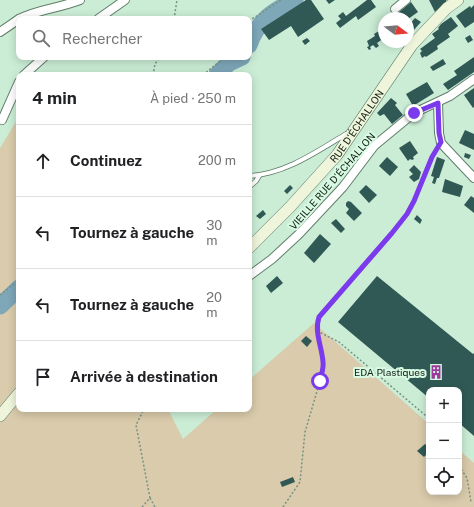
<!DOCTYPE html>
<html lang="fr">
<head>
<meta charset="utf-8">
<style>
	:root { --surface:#fff; --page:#f2f2f2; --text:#202124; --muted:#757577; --line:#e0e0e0 }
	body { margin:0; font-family:"Public Sans",sans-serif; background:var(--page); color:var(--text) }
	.controls { position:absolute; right:12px; bottom:12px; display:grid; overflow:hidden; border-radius:8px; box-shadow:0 2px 10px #0003 }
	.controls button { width:36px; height:36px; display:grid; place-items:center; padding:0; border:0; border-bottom:1px solid var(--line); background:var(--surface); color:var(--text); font:20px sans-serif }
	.compass { position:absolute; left:378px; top:12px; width:36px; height:36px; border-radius:50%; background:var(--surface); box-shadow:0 2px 10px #0003; rotate:106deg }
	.stop { position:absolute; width:12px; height:12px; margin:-9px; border:3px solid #7c3aed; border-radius:50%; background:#fff }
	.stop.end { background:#7c3aed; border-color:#fff; box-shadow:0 1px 4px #0008 }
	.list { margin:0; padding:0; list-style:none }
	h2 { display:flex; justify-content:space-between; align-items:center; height:52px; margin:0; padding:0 16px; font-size:17px }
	h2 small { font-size:13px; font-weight:400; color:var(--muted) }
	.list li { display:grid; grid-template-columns:26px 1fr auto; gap:12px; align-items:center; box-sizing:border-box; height:72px; padding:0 16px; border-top:1px solid var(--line) }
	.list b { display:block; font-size:15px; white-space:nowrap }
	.list em { font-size:13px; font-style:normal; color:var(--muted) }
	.icon { flex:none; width:22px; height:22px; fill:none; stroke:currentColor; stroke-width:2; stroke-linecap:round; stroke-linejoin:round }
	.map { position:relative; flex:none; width:474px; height:507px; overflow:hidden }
	.search { position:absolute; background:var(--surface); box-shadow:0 2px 10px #0003; left:16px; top:16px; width:236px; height:44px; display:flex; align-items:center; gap:10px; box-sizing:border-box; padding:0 14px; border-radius:8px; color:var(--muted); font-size:15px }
	.panel { position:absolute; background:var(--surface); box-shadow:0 2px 10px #0003; left:16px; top:72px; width:236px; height:340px; border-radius:8px }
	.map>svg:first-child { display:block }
</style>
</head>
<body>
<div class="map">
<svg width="474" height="507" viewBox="0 0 474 507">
	<rect width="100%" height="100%" fill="#cbedd6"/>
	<polygon fill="#d9cbab" points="19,117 19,409 168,409 183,439 217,409 249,409 249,380 314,323 429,424 429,492 459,492 459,450 474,463 474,507 0,507 0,148"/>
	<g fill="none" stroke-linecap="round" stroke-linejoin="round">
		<g stroke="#7ea7b8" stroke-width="17">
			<path d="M 249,45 C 258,20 273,11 295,0"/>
			<polyline points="217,75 229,63 242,57"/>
			<polyline points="0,306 19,288"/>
		</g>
	</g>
	<g fill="#305956">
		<polygon points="306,0 311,0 324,19 298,37 291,26 269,40 261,29"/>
		<polygon points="326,0 335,0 329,4"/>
		<polygon points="367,0 371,0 376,7 358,20 356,16 340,28 336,23 341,19 338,16 343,12 346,16"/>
		<polygon points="429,0 446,0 447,2 435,12"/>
		<polygon points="411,2 418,12 408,19 402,18 398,13"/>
		<polygon points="474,5 474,22 465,28 456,16 470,6 471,8"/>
		<polygon points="451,17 458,26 448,34 450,37 437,46 438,49 426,57 425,56 422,58 420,53 422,51 420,49 435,38 432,34 439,29 438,28 441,24"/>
		<polygon points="415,18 421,22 413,31 408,26"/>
		<polygon points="384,28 384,38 377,43 379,46 376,48 373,45 370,47 371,49 369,50 367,47 369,46 367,41 375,36 374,34"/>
		<polygon points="470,35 473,40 468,43 465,38"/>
		<polygon points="307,38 310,41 305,45 302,41"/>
		<polygon points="474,57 474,72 448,90 443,84 457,75 454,71"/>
		<polygon points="443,59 446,64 433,71 430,67"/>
		<polygon points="427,82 434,93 413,106 406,94"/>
		<polygon points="474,88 474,107 473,108 464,95"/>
		<polygon points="391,98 397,103 395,105 403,115 392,124 384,114 380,116 377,113"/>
		<polygon points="465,130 474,134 474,150 459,143"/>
		<polygon points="410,141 418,153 413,157 414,159 412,160 410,159 408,161 399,148"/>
		<polygon points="465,153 471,155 469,159 464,157"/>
		<polygon points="387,157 398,167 390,176 379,166"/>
		<polygon points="437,157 445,160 439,178 437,178 435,184 432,183 434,177 431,176"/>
		<polygon points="414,165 421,172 419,179 414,182 409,177 413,174 409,170"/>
		<polygon points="445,179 463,186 460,197 442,192"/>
		<polygon points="290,185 293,188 287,194 284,191"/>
		<polygon points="366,185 377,195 369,203 359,192"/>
		<polygon points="471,196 474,198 474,213 464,205"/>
		<polygon points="348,201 351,202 362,213 354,221 346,213 349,209 346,206 346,203"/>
		<polygon points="263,210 266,214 260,219 256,216"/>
		<polygon points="417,215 422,220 420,224 414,219"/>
		<polygon points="336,219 345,229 341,233 331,223"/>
		<polygon points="320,234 331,244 314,263 304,253"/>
		<polygon points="277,276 283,283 271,293 266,286"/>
		<polygon points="377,276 473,354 474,353 474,436 459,423 459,390 429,390 429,398 338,322"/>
		<polygon points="306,336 312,341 307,347 301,341"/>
		<polygon points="425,444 429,447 429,452 424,457 417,451"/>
		<polygon points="293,477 295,482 282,487 280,482"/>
	</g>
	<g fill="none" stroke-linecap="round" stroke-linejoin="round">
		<defs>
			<g id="service">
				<path d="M 249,176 C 285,174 316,152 346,134"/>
				<polyline points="249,187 256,181 259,176"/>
			</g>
			<g id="minor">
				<polyline points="395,9 406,0"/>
				<path d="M 19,19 C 38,9 60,8 80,0"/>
				<polyline points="98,19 125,0"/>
				<polyline points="0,32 19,19"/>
				<polyline points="24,75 44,57"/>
				<polyline points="438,103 439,133 441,143 474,178"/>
				<polyline points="2,120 19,82"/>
				<polyline points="249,276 272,259 299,234 343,187 374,146 414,113 450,96 474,79"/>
			</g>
			<g id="secondary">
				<path id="s1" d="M 249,248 L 290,207 L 337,155 L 412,45 L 447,8 L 458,0"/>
				<polyline points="0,416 19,393"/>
			</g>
		</defs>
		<use href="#service" stroke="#607f6b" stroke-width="5.5"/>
		<use href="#minor" stroke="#607f6b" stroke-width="10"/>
		<use href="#secondary" stroke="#607f6b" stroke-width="12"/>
		<g stroke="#7a9282" stroke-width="1.5" stroke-dasharray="2 2" stroke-linecap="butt">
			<polyline points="174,19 177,0"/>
			<polyline points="249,21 281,0"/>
			<polyline points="153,75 155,64 160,57"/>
			<polyline points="203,75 225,57"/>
			<polyline points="0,295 19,280"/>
			<polyline points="317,331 339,342 425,415 429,421"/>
			<polyline points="459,466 467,478 471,502"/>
			<polyline points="150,498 155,507"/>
			<polyline points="142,507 150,498 136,425 144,409"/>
			<polyline points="283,507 300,482 305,432 320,381 323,363 317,331 317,323 319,317 392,233 407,214 415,201 432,157 436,151"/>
		</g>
		<use href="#service" stroke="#fff" stroke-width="4"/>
		<use href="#minor" stroke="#fff" stroke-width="8"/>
		<use href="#secondary" stroke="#eef5db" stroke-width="11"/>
	</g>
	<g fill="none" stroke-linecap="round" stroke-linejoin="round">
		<path stroke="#7c3aed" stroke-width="5" d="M 320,381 C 321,375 324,368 323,362 C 322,347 314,332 319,317 L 392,233 L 407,214 L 414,201 L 432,157 L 441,142 L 439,133 L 438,103 L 414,113"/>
	</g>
	<defs>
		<symbol id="building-bare" viewBox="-9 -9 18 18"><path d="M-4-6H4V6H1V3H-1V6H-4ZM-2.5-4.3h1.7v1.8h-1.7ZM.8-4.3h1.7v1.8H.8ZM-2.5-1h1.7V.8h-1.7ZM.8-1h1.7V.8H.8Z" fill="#9d389d" stroke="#d8fae3" stroke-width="2.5" paint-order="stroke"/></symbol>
	</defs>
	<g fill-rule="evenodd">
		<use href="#building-bare" x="426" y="362" width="20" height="20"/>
	</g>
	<g text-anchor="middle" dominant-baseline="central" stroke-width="4" stroke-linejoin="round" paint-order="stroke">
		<g font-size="10" fill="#101c14" stroke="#d8fae3">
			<text stroke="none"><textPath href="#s1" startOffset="163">RUE D'ÉCHALLON</textPath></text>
			<text transform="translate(332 181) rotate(-49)">VIEILLE RUE D'ÉCHALLON</text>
		</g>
		<g font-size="10" fill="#101c14" stroke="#d8fae3" text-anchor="end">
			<text x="425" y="372">EDA Plastiques</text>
		</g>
	</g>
</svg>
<div class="controls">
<button>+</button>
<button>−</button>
<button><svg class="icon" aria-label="locate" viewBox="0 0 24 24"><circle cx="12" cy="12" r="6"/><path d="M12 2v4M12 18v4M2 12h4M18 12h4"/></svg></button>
</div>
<svg class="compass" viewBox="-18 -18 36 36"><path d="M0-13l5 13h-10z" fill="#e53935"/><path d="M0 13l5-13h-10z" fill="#757577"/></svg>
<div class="stop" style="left:320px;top:381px"></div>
<div class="stop end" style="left:414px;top:113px"></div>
<div class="search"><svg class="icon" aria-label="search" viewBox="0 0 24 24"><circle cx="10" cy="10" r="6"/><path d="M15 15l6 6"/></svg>Rechercher</div>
<section class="panel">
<h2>4 min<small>À pied · 250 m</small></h2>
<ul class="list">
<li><svg class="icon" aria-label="ahead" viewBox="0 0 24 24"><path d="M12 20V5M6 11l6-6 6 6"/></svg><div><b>Continuez</b></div><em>200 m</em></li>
<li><svg class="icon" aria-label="left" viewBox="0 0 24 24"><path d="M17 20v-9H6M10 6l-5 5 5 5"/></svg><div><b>Tournez à gauche</b></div><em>30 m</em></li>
<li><svg class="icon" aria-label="left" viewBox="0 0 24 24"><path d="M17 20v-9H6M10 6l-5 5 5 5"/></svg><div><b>Tournez à gauche</b></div><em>20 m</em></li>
<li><svg class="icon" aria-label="arrive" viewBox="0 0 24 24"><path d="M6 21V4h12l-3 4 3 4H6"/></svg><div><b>Arrivée à destination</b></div></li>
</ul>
</section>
</div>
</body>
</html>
